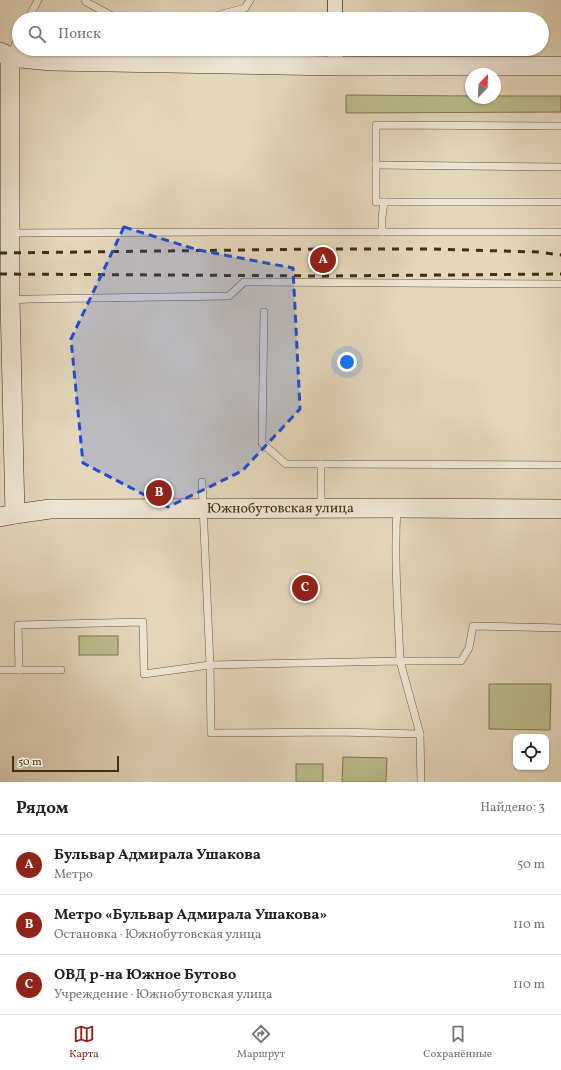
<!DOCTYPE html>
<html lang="ru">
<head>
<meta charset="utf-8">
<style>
	:root { --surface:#fff; --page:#f6f6f6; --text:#222; --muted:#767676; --line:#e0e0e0; --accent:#8f2418 }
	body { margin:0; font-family:Vollkorn,serif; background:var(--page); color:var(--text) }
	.controls { position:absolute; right:12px; bottom:12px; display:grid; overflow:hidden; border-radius:8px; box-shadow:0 1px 3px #0004 }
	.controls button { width:36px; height:36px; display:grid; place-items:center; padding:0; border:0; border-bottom:1px solid var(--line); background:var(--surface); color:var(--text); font:20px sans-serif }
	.compass { position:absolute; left:465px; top:68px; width:36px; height:36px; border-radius:50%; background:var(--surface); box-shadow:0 1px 3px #0004; rotate:23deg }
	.scale { position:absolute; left:12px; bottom:10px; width:107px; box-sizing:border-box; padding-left:4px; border:2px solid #412f16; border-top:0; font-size:11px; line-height:14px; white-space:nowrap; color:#412f16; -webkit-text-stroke:3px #ede5d3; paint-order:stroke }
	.you { position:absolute; left:347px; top:362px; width:14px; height:14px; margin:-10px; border:3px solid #fff; border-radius:50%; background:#1a73e8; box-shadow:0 0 0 6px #1a73e833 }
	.badge { display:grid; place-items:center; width:26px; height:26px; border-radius:50%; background:var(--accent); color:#fff; font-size:13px; font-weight:700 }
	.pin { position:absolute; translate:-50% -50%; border:2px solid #fff; box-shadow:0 1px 4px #0006 }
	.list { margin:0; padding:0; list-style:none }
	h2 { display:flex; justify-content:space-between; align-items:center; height:52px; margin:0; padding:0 16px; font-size:17px }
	h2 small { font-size:13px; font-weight:400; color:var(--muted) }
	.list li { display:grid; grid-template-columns:26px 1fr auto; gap:12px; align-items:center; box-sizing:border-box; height:60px; padding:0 16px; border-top:1px solid var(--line) }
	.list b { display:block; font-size:15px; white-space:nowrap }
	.list p { margin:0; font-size:13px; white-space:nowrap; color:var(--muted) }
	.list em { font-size:13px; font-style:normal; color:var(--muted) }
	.icon { flex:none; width:22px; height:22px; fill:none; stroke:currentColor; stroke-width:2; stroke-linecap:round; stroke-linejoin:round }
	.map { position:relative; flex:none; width:561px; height:782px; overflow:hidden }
	.search { position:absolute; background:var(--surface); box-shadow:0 1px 3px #0004; left:12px; right:12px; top:12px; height:44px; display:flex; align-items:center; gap:10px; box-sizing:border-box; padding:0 14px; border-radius:22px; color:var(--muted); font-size:15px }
	.sheet { height:232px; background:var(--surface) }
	nav { display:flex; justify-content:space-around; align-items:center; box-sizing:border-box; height:56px; border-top:1px solid var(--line); background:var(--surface); font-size:11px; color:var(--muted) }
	nav a { display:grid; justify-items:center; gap:2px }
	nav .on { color:var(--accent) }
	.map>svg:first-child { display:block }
</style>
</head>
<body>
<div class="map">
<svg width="561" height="782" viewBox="0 0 561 782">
	<rect width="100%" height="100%" fill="#e4d7bb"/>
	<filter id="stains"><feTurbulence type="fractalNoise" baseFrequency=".005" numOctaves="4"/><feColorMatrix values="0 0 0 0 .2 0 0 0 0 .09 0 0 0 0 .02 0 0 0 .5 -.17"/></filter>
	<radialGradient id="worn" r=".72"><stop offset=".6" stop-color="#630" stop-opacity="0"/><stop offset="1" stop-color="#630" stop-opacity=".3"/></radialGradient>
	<g fill="#bbbc8b" stroke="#7e7650">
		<polygon points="346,95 471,96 471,98 495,98 495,96 561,96 561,112 346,113"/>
		<rect x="79" y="636" width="39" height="19"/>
		<polygon points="489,684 551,684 550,730 489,729"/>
		<polygon points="343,757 387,758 386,782 342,782"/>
		<rect x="296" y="764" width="27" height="18"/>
	</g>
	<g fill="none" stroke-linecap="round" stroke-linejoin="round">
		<defs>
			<g id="lane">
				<polyline points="85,0 86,2 118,19"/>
				<polyline points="28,19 38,0"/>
				<polyline points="204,19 245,8 250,0"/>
				<polyline points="10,57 19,37"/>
				<polyline points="561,126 376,125 376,202 561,202"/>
				<polyline points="376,165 561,167"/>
				<polyline points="382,232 382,217 384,202"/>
				<polyline points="11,233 215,232 561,232"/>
				<polyline points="10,300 30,299 229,296 244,282 561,284"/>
				<polyline points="264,312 262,443 286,464 321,464 321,507"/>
				<polyline points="321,464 561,465"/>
				<path d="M 397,508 C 394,559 398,610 400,661 L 461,661 L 469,648 L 473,626 L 561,628"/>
				<polyline points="0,670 19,670 18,625 143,622 144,674 210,665 400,661 420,734 337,732 211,733 210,665 202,482"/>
				<polyline points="19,670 61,670"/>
				<polyline points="420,734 421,782"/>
			</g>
			<g id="street">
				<polyline points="335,0 335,19"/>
				<polyline points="335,49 336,66"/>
			</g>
			<g id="secondary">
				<polyline points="0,52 10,57 51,61 336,66 561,66"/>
				<polyline points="10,57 10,300 15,514"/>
				<path id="s1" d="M 0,517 L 15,514 L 50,509 L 397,508 L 561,509"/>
			</g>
		</defs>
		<use href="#lane" stroke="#6a593f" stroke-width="8"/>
		<use href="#street" stroke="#6a593f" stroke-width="16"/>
		<use href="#secondary" stroke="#412f16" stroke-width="20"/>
		<use href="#lane" stroke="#ede5d3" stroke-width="7"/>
		<use href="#street" stroke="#ede5d3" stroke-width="14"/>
		<use href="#secondary" stroke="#ede5d3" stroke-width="19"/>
		<g stroke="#412f16" stroke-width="3" stroke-dasharray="7 7" stroke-linecap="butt">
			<polyline points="0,253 322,249 433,249 538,252 561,255"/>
			<polyline points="0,274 324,276 561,274"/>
		</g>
	</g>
	<path fill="#1d4ed8" fill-opacity="0.2" stroke="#1d4ed8" stroke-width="3" stroke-dasharray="8 5" stroke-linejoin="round" d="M 124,227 L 198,250 L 293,268 L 300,409 L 242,471 L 168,507 L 83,463 L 71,339 Z"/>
	<g text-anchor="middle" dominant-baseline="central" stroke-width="3" stroke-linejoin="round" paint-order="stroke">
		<g font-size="14" fill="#412f16" stroke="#ede5d3">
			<text stroke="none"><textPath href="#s1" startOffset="281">Южнобутовская улица</textPath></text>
		</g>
	</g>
	<rect width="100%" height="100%" filter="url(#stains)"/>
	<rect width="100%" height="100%" fill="url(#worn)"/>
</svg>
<div class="controls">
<button><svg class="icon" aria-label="locate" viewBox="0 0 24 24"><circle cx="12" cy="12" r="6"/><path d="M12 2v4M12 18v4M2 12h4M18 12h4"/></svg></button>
</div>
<svg class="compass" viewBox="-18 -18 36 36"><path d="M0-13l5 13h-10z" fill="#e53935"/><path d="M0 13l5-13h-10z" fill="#767676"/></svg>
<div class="scale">50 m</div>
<div class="you"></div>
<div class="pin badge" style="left:323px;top:260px">A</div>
<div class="pin badge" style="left:159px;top:493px">B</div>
<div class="pin badge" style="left:305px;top:588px">C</div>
<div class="search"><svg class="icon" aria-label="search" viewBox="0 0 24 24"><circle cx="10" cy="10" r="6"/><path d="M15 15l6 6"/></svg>Поиск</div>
</div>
<section class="sheet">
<h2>Рядом<small>Найдено: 3</small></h2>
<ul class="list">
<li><span class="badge">A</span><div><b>Бульвар Адмирала Ушакова</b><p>Метро</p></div><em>50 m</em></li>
<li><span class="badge">B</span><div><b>Метро «Бульвар Адмирала Ушакова»</b><p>Остановка · Южнобутовская улица</p></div><em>110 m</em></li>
<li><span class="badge">C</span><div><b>ОВД р-на Южное Бутово</b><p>Учреждение · Южнобутовская улица</p></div><em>110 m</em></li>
</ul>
</section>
<nav>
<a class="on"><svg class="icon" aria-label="map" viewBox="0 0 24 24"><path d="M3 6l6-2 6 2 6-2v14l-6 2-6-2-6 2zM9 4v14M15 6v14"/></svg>Карта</a>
<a><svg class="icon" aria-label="directions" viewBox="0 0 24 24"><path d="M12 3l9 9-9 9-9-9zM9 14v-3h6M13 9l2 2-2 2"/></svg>Маршрут</a>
<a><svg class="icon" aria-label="saved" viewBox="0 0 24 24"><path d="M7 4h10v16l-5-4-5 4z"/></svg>Сохранённые</a>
</nav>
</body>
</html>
